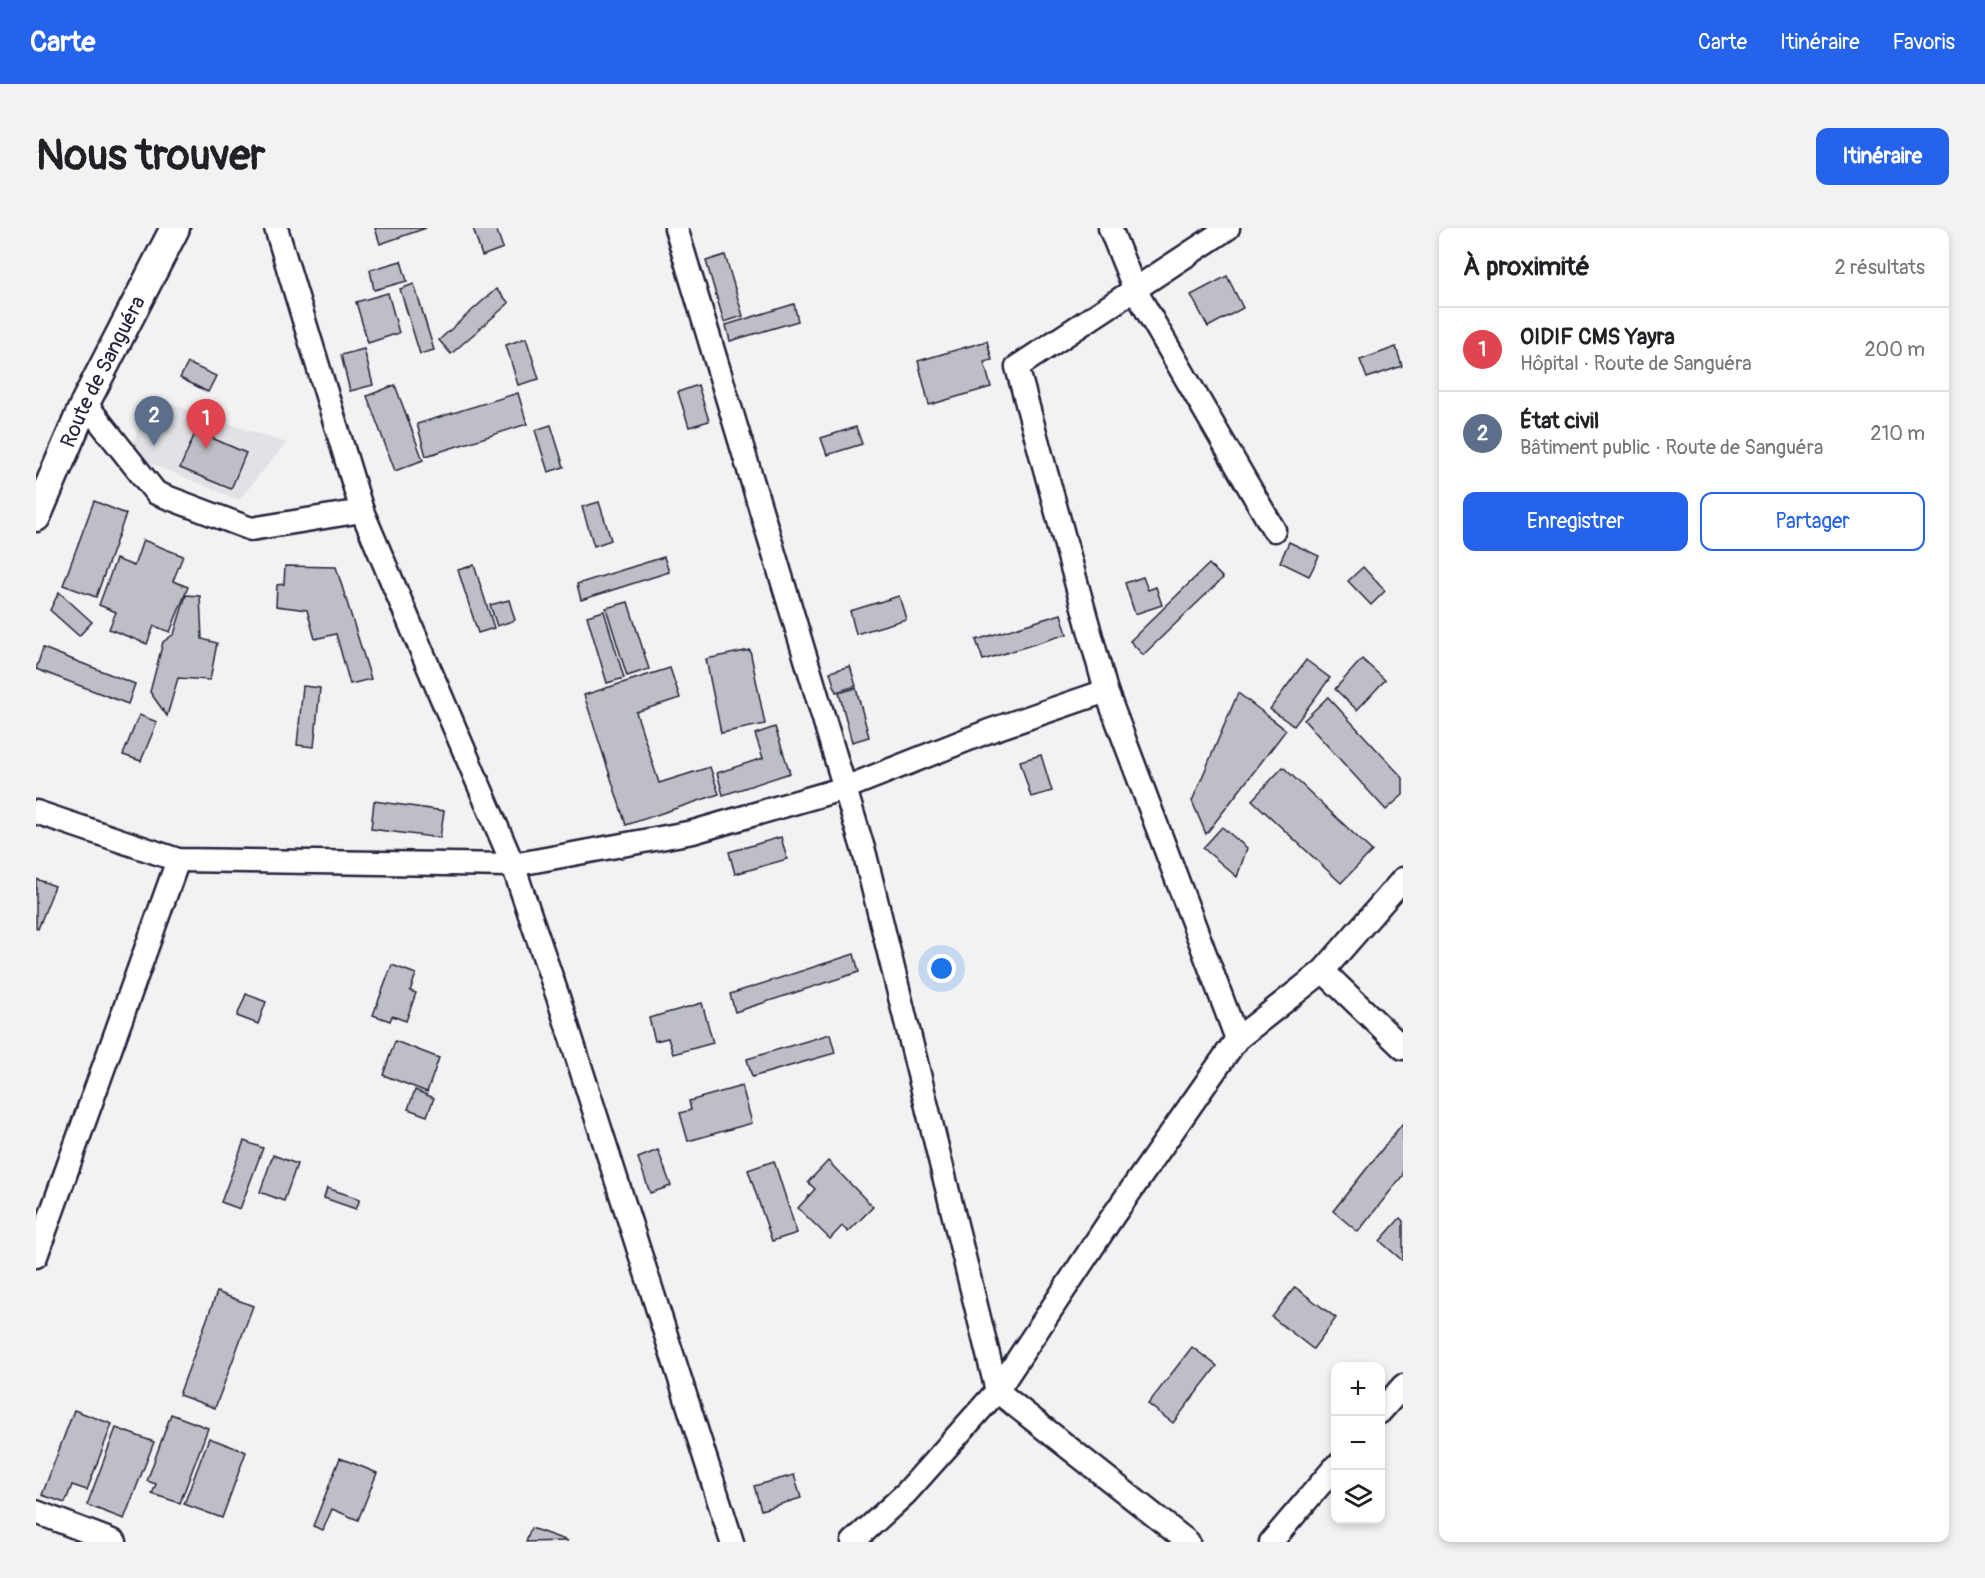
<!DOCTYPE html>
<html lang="fr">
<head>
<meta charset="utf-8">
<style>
	:root { --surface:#fff; --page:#f2f2f2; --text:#202124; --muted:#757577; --line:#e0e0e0; --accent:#2563eb }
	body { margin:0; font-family:Pangolin,sans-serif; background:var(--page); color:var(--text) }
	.controls { position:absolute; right:18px; bottom:18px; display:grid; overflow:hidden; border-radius:12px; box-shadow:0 3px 9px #0003 }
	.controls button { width:54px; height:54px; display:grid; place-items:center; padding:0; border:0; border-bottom:2px solid var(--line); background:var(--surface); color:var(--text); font:30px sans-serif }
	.you { position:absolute; left:906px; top:741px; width:21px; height:21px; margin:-15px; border:4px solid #fff; border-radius:50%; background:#1a73e8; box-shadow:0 0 0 9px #1a73e833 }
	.badge { display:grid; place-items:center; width:39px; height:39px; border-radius:50%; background:var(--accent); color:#fff; font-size:20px; font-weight:700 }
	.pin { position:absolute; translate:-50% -50px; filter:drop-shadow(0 2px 3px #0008) }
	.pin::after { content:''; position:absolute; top:32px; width:21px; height:18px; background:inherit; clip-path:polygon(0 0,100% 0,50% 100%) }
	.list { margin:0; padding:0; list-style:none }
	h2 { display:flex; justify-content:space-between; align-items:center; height:78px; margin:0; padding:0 24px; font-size:26px }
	h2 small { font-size:20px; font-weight:400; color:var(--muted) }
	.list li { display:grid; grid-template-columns:39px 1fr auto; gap:18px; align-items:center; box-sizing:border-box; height:84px; padding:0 24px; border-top:2px solid var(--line) }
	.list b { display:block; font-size:22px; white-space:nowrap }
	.list p { margin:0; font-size:20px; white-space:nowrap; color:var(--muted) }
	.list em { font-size:20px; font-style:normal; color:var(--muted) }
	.actions { display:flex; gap:12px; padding:18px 24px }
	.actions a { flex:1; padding:14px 0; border:2px solid var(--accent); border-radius:12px; text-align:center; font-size:21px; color:var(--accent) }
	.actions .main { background:var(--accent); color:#fff }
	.icon { flex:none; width:33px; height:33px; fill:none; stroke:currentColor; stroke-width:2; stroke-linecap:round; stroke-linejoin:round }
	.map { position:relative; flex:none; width:1367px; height:1314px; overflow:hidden; border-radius:12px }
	header { display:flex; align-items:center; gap:36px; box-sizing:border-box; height:84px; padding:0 30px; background:var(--accent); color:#fff }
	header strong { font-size:28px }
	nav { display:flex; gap:33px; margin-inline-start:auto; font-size:21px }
	.intro { display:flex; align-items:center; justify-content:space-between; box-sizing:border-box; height:144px; padding:0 36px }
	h1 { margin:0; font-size:42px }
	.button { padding:15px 27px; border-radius:12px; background:var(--accent); color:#fff; font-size:21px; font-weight:700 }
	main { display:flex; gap:36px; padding:0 36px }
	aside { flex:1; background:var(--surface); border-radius:12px; box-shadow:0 3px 9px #0003 }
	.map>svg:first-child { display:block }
</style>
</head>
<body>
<header>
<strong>Carte</strong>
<nav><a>Carte</a><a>Itinéraire</a><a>Favoris</a></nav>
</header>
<div class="intro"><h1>Nous trouver</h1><a class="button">Itinéraire</a></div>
<main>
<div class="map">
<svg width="1367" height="1314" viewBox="0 0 1367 1314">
	<rect width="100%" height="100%" fill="#f2f2f3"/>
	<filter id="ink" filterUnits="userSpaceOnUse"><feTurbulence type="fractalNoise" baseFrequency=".0167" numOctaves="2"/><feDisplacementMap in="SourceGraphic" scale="12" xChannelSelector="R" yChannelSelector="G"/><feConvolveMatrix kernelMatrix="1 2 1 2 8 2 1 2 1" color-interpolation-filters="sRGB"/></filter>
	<g filter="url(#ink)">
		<polygon fill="#e2e2e6" points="115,169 250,215 203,272 92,226"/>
		<g fill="#bebec6" stroke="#22223b" stroke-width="1.5">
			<polygon points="339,0 390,0 344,16"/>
			<polygon points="437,0 460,0 467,20 446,28"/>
			<polygon points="689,27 707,88 688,94 670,33"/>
			<polygon points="365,33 371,53 338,62 334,42"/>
			<polygon points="1191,48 1207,80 1172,99 1155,67"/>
			<polygon points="378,56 398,122 384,126 364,61"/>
			<polygon points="460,61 473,75 415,126 403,112"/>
			<polygon points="352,65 363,105 332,115 320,74"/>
			<polygon points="758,76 762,93 694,113 690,97"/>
			<polygon points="490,110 503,151 482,157 470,117"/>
			<polygon points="951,113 956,132 948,134 955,159 893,177 882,133"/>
			<polygon points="1360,119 1366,138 1331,150 1324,132"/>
			<polygon points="328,121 337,157 314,163 305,127"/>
			<polygon points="152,135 180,148 172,164 144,150"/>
			<polygon points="359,157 387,232 359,243 331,168"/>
			<polygon points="662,157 673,193 653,199 642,164"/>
			<polygon points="482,165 491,196 390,228 381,196"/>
			<polygon points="515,197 528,239 512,244 499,202"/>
			<polygon points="820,199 826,216 791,227 785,210"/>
			<polygon points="160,203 210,225 195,261 144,240"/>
			<polygon points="58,273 90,286 60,369 27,357"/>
			<polygon points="563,274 575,312 558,318 546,279"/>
			<polygon points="107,312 147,328 137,353 152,359 134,404 118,398 111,416 73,401 80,384 63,377 80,331 98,338"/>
			<polygon points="1253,314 1283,328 1273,348 1244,334"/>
			<polygon points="628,329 633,344 545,372 541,356"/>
			<polygon points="1173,336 1187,350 1107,427 1094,413"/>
			<polygon points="438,337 458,400 442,405 422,342"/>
			<polygon points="249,338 300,339 335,451 314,456 300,406 279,411 271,382 240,378 241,357 248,356"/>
			<polygon points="1327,339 1349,363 1335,377 1312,353"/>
			<polygon points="1107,349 1112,362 1120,359 1126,377 1099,386 1089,355"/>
			<polygon points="23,364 56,394 43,408 14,382"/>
			<polygon points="150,367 164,368 166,411 181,415 174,452 142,450 131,488 114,464 127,414 138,406"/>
			<polygon points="863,368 870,391 820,406 814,383"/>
			<polygon points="473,372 479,392 461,398 454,377"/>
			<polygon points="592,374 613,441 591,448 570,380"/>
			<polygon points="568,383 588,450 571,455 551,388"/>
			<polygon points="1025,386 1031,406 947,432 940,412"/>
			<polygon points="7,420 99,456 92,476 0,441"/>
			<polygon points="714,422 729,496 685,505 670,431"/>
			<polygon points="1326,431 1349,452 1321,482 1299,461"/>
			<polygon points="1270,432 1294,450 1258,498 1234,481"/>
			<polygon points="814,438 820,458 800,464 794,444"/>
			<polygon points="634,440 644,470 600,484 623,555 674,539 683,566 590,597 548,467"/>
			<polygon points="267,458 284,460 278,519 261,517"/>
			<polygon points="820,460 833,509 816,514 803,465"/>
			<polygon points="1202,465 1250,502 1170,606 1156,573"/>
			<polygon points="1292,469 1367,550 1367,567 1350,582 1268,492"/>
			<polygon points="103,487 121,494 105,533 87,527"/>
			<polygon points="739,499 754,545 687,567 681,545 727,530 719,506"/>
			<polygon points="1005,527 1016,563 995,569 984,533"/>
			<polygon points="1247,539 1336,623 1305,655 1216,572"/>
			<polygon points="338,573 408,583 404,610 335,601"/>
			<polygon points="1186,599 1211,620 1201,649 1167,620"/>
			<polygon points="745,609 751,631 699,646 693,624"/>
			<polygon points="0,651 19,658 2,701 0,700"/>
			<polygon points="818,726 823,744 699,784 694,766"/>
			<polygon points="356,737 380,746 374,763 380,765 370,793 356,788 354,793 337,787"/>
			<polygon points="210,766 230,774 222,796 201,788"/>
			<polygon points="666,775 677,815 637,826 632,810 619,813 613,790"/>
			<polygon points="794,806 799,825 716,849 711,831"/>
			<polygon points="359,813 403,830 391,864 347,847"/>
			<polygon points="706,858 716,895 652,913 644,885 655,882 653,873"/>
			<polygon points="379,862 398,870 391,888 372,881"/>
			<polygon points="1367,895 1367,947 1322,1004 1297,983"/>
			<polygon points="208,913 227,920 204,981 185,974"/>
			<polygon points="622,922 635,958 614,965 602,930"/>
			<polygon points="237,927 261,936 248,973 224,964"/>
			<polygon points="738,933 761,1005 736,1013 712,942"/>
			<polygon points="792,933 837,979 812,1004 806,998 794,1011 762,980 779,961 772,954"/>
			<polygon points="291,960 324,971 320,981 288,970"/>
			<polygon points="1364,990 1367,993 1367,1033 1344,1013"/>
			<polygon points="1259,1059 1300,1090 1277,1121 1236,1089"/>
			<polygon points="181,1064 217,1078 179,1180 143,1167"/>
			<polygon points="1156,1119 1181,1138 1137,1195 1112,1176"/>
			<polygon points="38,1182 76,1196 51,1262 36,1257 29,1275 6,1267"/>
			<polygon points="135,1186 172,1200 144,1275 116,1266 120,1256 111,1253"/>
			<polygon points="80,1200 118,1214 88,1291 51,1277"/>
			<polygon points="173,1210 210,1224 186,1290 148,1276"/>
			<polygon points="304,1230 341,1245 322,1292 296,1281 287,1302 277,1298"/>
			<polygon points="758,1247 765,1270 725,1282 718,1258"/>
			<polygon points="495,1300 532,1313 490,1314"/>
		</g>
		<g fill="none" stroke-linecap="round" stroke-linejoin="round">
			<defs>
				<g id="minor">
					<polyline points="240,0 326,283 477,637 522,769 696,1314"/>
					<polyline points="640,0 829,627 961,1163 1152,1314"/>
					<polyline points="1074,0 1099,62 1238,302"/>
					<polyline points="1192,0 981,139 1070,463 1201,811"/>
					<polyline points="49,175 120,265 215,301 326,283"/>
					<polyline points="0,584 142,632 477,637 657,604 809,560 953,503 1070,463"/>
					<polyline points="1287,743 1367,820"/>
					<polyline points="0,1028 142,632"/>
					<polyline points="1344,1184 1367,1158"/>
					<polyline points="0,1284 79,1314"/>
					<polyline points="817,1314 870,1265 961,1163 1077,988 1201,811 1287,743 1367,651"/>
					<polyline points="1235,1314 1300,1238"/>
				</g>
				<g id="tertiary">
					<path id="s1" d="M 0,289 L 49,175 L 139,0"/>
				</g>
			</defs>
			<use href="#minor" stroke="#22223b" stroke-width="27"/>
			<use href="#tertiary" stroke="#22223b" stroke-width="33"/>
			<use href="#minor" stroke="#fff" stroke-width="22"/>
			<use href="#tertiary" stroke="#fff" stroke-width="28"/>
		</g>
	</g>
	<g text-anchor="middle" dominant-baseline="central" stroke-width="5" stroke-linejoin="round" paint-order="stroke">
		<g font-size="21" fill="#22223b" stroke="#fff">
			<text stroke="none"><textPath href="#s1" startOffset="160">Route de Sanguéra</textPath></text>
		</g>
	</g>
</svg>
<div class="controls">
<button>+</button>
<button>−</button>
<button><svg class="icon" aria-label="layers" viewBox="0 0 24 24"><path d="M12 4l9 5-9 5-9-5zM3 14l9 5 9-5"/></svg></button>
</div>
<div class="you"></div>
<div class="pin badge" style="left:170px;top:221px;background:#e0444e">1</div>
<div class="pin badge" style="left:118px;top:218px;background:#5c6f8a">2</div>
</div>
<aside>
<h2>À proximité<small>2 résultats</small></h2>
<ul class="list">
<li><span class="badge" style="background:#e0444e">1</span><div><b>OIDIF CMS Yayra</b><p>Hôpital · Route de Sanguéra</p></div><em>200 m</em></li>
<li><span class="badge" style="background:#5c6f8a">2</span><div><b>État civil</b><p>Bâtiment public · Route de Sanguéra</p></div><em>210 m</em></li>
</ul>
<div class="actions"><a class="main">Enregistrer</a><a>Partager</a></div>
</aside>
</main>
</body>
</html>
